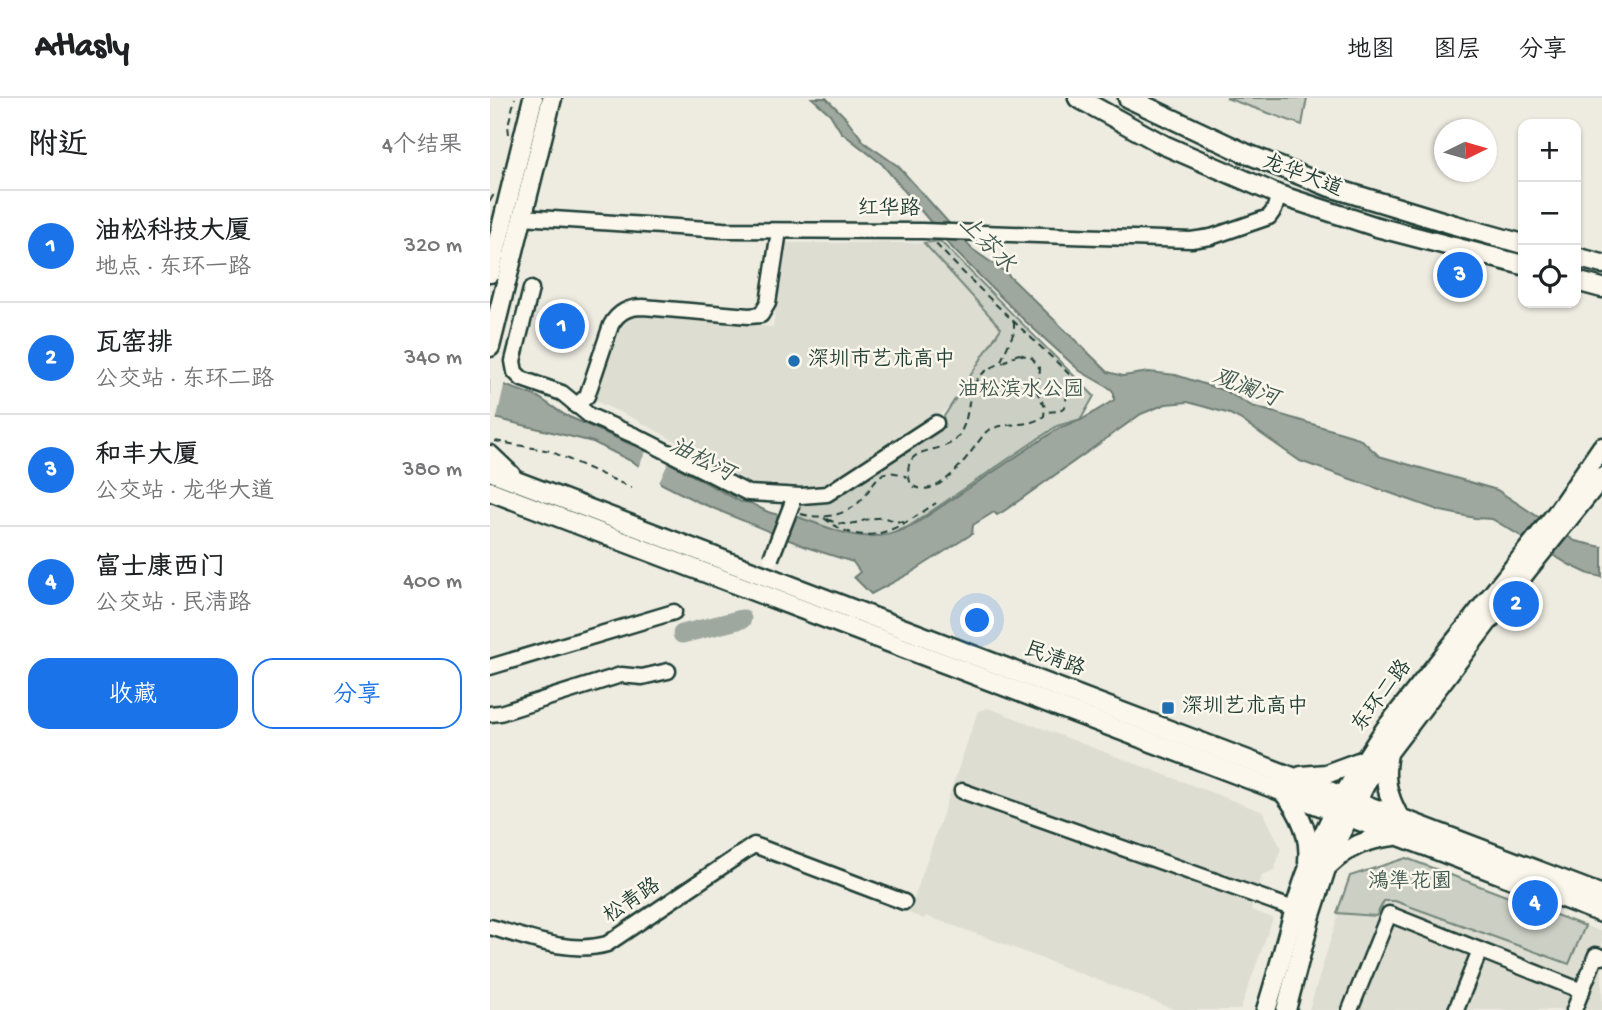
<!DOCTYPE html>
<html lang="zh">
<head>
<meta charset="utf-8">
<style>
	:root { --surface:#fff; --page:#f2f2f2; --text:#202124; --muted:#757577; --line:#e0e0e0; --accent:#1a73e8 }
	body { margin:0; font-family:"Gochi Hand","LXGW WenKai TC",sans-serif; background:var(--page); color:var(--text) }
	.controls { position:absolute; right:21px; top:21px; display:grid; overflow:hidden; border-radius:14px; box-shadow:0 2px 5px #0004 }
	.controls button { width:63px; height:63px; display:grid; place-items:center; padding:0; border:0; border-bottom:2px solid var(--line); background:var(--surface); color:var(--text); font:35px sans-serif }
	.compass { position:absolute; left:944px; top:21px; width:63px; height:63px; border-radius:50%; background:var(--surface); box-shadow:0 2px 5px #0004; rotate:85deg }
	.you { position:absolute; left:488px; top:523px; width:24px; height:24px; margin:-18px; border:5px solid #fff; border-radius:50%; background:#1a73e8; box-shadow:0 0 0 10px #1a73e833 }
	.badge { display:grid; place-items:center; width:46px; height:46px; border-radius:50%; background:var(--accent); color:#fff; font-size:23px; font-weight:700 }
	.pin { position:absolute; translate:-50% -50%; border:4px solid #fff; box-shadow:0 2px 7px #0006 }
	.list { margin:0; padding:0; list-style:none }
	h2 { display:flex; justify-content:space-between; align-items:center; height:91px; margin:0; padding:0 28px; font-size:30px }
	h2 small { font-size:23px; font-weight:400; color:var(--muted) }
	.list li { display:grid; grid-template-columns:46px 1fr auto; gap:21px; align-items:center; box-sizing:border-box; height:112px; padding:0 28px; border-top:2px solid var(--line) }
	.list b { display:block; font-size:26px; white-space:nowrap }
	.list p { margin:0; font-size:23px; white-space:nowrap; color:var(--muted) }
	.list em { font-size:23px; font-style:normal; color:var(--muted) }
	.actions { display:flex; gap:14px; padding:21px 28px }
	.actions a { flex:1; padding:16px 0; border:2px solid var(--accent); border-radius:21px; text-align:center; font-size:24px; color:var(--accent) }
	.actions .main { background:var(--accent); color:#fff }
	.icon { flex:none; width:38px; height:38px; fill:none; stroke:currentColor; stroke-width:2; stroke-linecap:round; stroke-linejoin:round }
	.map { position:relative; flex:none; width:1112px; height:912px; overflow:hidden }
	header { display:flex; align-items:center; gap:42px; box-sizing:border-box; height:98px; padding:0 35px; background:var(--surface); border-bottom:2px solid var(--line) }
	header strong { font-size:33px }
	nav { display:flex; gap:38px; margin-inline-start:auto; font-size:24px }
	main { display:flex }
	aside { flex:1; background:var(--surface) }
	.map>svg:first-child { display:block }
</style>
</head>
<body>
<header>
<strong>Atlasly</strong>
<nav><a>地图</a><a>图层</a><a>分享</a></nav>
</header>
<main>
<aside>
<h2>附近<small>4个结果</small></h2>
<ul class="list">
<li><span class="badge">1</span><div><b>油松科技大厦</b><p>地点 · 东环一路</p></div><em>320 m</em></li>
<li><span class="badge">2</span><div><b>瓦窑排</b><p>公交站 · 东环二路</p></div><em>340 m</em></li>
<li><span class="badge">3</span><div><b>和丰大厦</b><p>公交站 · 龙华大道</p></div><em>380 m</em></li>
<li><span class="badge">4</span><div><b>富士康西门</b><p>公交站 · 民清路</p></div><em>400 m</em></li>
</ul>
<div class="actions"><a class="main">收藏</a><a>分享</a></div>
</aside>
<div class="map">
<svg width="1112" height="912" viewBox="0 0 1112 912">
	<rect width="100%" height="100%" fill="#eeece1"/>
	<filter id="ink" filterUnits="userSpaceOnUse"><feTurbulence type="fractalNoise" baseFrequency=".0143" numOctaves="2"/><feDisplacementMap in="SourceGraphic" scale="14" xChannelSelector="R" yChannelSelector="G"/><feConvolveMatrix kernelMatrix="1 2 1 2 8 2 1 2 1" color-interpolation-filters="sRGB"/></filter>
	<g filter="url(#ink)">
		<g fill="#ddddd2">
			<polygon points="293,145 434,145 511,230 463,306 448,318 332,395 266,388 147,322 103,302 131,222 138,217 283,229"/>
			<polygon points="498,610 773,714 791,750 785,771 772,778 761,812 783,820 750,912 686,912 498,840 436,818 434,821 419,815 488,613"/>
			<polygon points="916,760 1112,834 1112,912 819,912 860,778"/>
		</g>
		<g fill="#cbcfc4" stroke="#75867c" stroke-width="2">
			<polygon points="736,0 817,0 812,27"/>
			<path d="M 450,143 L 604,298 L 591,321 L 567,328 L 418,429 C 374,449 347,434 304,418 L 308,409 L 320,401 L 449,326 L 511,230 L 434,145 Z"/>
			<polygon points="916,760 1095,828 1079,866 905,803 894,803 886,818 847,815 860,778"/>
		</g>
		<path fill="#9fa89f" stroke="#6c7d74" stroke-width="2" d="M 322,0 L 336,0 L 355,19 L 375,45 L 408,68 L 482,151 L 515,174 L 618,274 L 633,278 L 659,274 L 686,277 L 735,293 L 762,308 L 862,338 L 873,343 L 889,358 L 1007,392 L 1085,443 L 1112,449 L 1112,479 L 1099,476 L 1080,467 L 1002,421 L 985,420 L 951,413 L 810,363 L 750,321 L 740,316 L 698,304 L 676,306 L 651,316 L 514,413 L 507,417 L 504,414 L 483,427 L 482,436 L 419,476 L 381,496 L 364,479 L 370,474 L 363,464 L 316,449 L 206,403 L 172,386 L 145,365 L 103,344 L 0,319 L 0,282 L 48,299 L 75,317 L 142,347 L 147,347 L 251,404 C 263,403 270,412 281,415 C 290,418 299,417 308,419 C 352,434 376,449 422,428 L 569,330 L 591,322 L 624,302 L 624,295 L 621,291 L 590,273 L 534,222 L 464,152 L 392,66 L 351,34 L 340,16 Z"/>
		<g fill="#eeece1">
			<polygon points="0,279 15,283 6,324 0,323"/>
			<polygon points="157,352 179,363 168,387 147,371"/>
		</g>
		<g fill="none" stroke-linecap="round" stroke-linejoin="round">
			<polyline stroke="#9fa89f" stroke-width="19" points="192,536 252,521"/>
			<defs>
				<g id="minor">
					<polyline points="32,119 233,132 432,133 701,142 721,139 779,119 784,112 789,97"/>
					<polyline points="41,191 23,263 25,274 32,281 72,295 100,318 148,339 258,395 311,398 337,396 446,325"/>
					<path d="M 86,308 L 97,298 L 121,227 C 128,214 138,209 153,209 L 259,218 L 271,217 L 278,205 L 289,133"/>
					<polyline points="0,569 184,514"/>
					<polyline points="0,616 10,615 131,577 152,579 178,573"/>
					<polyline points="472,693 804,811"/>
					<path d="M 0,829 C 36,839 79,857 117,846 L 264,747 L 414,804"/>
					<polyline points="860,912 899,816 1092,893"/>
					<polyline points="966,912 990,852"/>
					<polyline points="1084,912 1106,857 1112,859"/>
				</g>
				<g id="major">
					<polyline points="588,0 674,47 789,97 887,129 1033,167"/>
					<polyline points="638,0 755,55 840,89 965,127 1033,146"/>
					<polyline points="1086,159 1112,166"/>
					<polyline points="0,175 43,0"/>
					<polyline points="1086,183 1112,190"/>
					<polyline points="0,249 62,0"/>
					<polyline points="0,357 21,377"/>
					<polyline points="0,373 1112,797"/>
					<polyline points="0,393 1112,815"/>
					<path d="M 898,655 C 893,680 897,697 909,719"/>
					<polyline points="811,678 836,676 874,662"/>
					<path d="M 793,694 C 810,714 821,737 818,764"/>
					<path d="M 839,767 C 859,748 877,741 904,738"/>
					<path d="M 776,912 C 791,867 800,821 816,777 C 835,724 865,676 896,630 L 1066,416 L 1112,349"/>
					<polyline points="796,912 821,817 842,752 878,681 1038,471 1112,379"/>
				</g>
			</defs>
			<use href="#minor" stroke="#1f3d34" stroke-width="19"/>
			<use href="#major" stroke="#1f3d34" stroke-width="23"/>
			<g stroke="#1f3d34" stroke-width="2" stroke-dasharray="7 5" stroke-linecap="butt">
				<polyline points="19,36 18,27 25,0"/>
				<polyline points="0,103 4,96"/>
				<path d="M 446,146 C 491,195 541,238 588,285 L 578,289 L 575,309 L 568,313 L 557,314"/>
				<path d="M 529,256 L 542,260 L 550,271 L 547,294 L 555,309 L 554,318 C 538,331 513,322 496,334 C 480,353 451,405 421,387 C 407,344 451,358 466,341 C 488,314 467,281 510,266 C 517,263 522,258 529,256 Z"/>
				<polyline points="511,263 524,234 524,223"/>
				<polyline points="5,343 60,353 142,390"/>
				<path d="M 311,416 C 332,422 358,418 373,400 C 380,392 385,379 395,375 C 403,373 411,376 417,379"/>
				<path d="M 334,420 C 376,454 409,430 446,405"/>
				<path d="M 337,421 C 362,434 371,418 394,420 C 402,421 408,425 416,424"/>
			</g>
			<use href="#minor" stroke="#fbf7ec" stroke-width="14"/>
			<use href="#major" stroke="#fbf7ec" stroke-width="18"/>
			<defs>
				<polyline id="minor-bridge" points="281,460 302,406"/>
			</defs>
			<use href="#minor-bridge" stroke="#1f3d34" stroke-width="19" stroke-linecap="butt"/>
			<use href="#minor-bridge" stroke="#fbf7ec" stroke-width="14"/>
		</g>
	</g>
	<g fill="#1f6fb2" stroke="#fbf7ec" stroke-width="2.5">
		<circle cx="304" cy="263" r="7"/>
		<rect x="671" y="603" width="14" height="14" rx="3.5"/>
	</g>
	<g text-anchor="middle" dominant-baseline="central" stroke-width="5" stroke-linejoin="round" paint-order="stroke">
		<g font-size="21" fill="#1f3d34" stroke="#fbf7ec">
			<text transform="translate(812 79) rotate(21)">龙华大道</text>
			<text x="399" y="112">红华路</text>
			<text transform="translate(564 563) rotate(21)">民清路</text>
			<text transform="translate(893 599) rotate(-53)">东环二路</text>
			<text transform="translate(143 804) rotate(-34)">松青路</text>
		</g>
		<g font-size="21" fill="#1f3d34" stroke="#fbf7ec" text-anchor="start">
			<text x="318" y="263">深圳市艺术高中</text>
			<text x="692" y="610">深圳艺术高中</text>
		</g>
		<g font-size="21" fill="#415a51" stroke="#fbf7ec">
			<text x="531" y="293">油松滨水公园</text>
			<text x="920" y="785">鴻準花園</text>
		</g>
		<g font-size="23" font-style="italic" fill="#455d54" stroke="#fbf7ec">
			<text transform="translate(496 147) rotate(46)">上芬水</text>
			<text transform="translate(755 291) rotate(21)">观澜河</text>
			<text transform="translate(211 363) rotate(27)">油松河</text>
		</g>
	</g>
</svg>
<div class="controls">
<button>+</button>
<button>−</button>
<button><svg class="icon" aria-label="locate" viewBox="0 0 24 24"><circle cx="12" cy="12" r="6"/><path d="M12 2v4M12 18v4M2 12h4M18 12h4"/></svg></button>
</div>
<svg class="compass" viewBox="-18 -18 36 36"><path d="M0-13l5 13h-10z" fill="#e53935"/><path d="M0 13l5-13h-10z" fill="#757577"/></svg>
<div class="you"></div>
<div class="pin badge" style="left:72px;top:228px">1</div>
<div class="pin badge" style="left:1026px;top:506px">2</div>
<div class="pin badge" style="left:970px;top:177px">3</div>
<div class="pin badge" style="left:1045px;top:805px">4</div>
</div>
</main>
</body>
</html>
